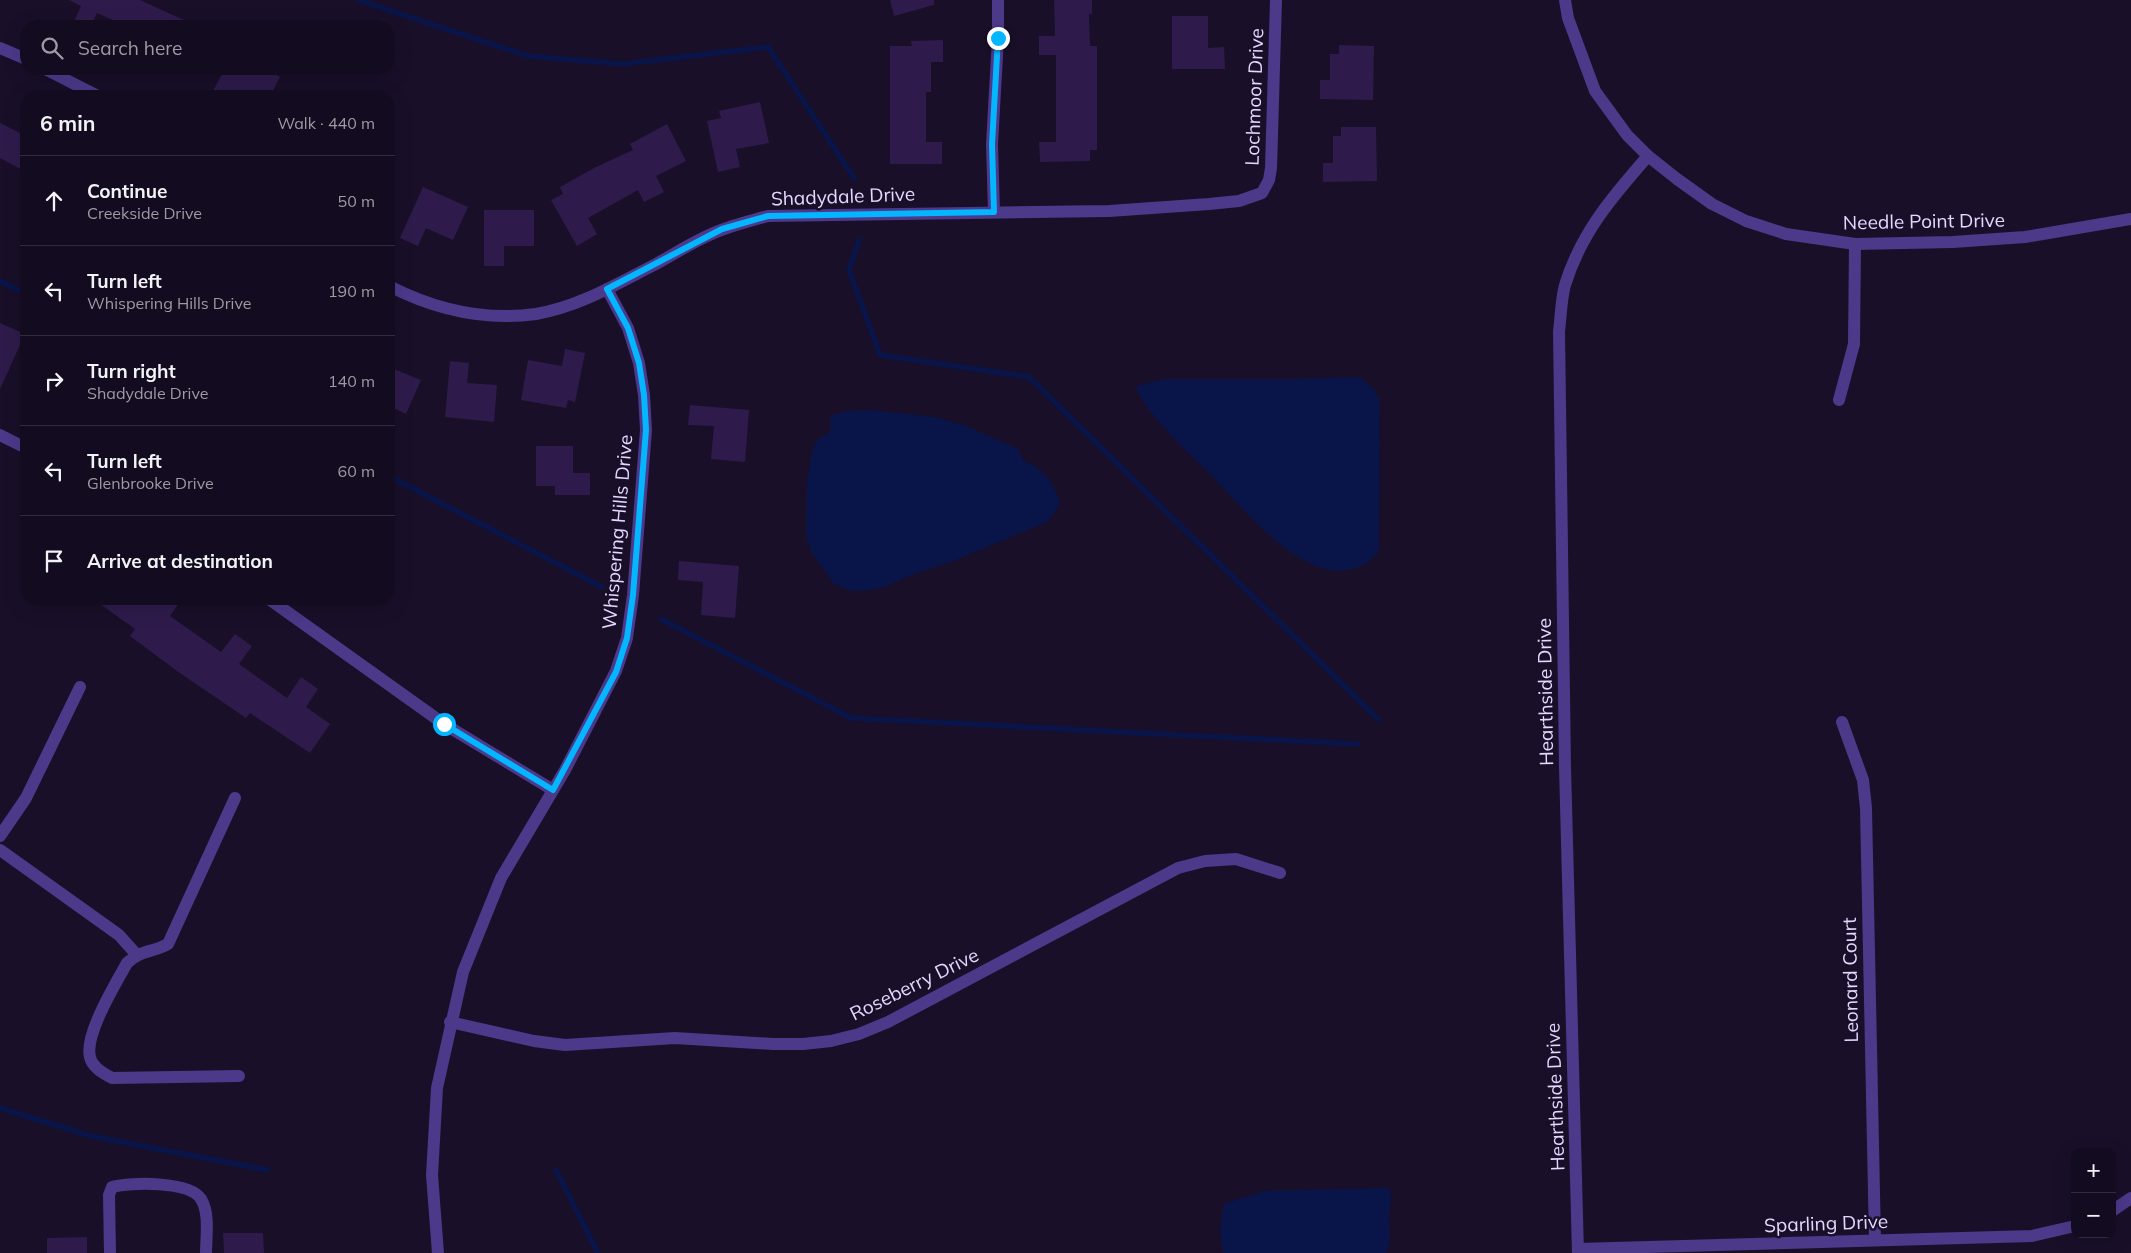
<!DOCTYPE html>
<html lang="en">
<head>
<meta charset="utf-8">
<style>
	:root { --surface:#130b1f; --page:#1c1428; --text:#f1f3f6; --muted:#9d9ba4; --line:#322b3d }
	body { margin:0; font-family:Mulish,sans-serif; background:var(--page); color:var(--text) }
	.controls { position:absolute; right:15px; bottom:15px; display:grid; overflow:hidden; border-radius:10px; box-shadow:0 5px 20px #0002 }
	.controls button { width:45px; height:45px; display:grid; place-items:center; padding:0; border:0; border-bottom:1px solid var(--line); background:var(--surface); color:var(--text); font:25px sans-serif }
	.stop { position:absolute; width:15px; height:15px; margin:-11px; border:4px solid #04b5ff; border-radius:50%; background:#fff }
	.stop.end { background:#04b5ff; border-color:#fff; box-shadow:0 1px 5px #0008 }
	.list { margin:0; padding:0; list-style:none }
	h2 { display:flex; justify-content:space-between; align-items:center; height:65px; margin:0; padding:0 20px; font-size:21px }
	h2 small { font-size:16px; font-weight:400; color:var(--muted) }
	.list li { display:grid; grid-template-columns:32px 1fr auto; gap:15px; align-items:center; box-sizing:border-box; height:90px; padding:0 20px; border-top:1px solid var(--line) }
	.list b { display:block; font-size:19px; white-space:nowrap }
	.list p { margin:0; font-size:16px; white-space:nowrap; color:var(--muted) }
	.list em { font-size:16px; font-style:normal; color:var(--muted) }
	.icon { flex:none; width:28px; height:28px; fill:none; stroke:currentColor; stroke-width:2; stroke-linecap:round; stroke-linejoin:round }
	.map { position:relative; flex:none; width:2131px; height:1253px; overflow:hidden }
	.search { position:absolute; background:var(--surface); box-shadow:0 5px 20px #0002; left:20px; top:20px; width:375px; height:55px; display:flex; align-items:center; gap:12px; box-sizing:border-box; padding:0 18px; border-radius:20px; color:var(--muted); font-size:19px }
	.panel { position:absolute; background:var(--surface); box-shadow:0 5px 20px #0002; left:20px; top:90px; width:375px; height:515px; border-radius:20px }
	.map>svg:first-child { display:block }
</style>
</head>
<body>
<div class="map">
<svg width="2131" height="1253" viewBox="0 0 2131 1253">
	<rect width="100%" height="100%" fill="#190f29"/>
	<g fill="#091449">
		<path d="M 1358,377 C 1370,382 1374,389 1380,401 L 1379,549 C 1373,562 1362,567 1349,570 C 1297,578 1245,510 1212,476 C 1191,455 1144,413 1136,386 L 1164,379 L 1297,379 Z"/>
		<path d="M 870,410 L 935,417 L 964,425 L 1018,449 L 1024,461 C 1044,469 1051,480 1060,501 L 1056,511 L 1047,522 L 951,562 L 919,572 L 884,587 L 871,590 L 852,591 L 834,584 L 812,553 L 806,538 L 807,482 L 812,451 L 817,440 L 831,431 L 830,416 L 845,411 Z"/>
		<path d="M 1382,1188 L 1390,1189 C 1393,1200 1388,1210 1389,1221 C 1389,1233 1392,1241 1386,1253 L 1223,1253 L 1220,1229 L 1224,1204 L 1264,1191 Z"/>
	</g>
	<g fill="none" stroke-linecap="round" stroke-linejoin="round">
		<g stroke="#091449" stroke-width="5.5">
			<polyline points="358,0 528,56 622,64 768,47 854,178"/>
			<polyline points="859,240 849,270 880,355 1029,377 1378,719"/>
			<polyline points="0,281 26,294"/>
			<polyline points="389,476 602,587"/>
			<polyline points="661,619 851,718 1357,744"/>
			<polyline points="0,1108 91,1136 267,1170"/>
			<polyline points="556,1170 598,1253"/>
		</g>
	</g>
	<g fill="#2e1b4b">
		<polygon points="69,0 140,0 197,26 126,26 97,13 91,26 72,26 81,6"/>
		<polygon points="890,0 934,0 934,5 894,16"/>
		<polygon points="1054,0 1092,0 1092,14 1089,14 1090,46 1097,46 1097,150 1090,150 1090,161 1040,162 1039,142 1056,142 1056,55 1039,55 1039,36 1055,36"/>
		<polygon points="1172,16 1208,16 1208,48 1224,47 1225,69 1172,69"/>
		<polygon points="943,40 943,62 931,62 931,92 926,92 926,142 942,142 942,164 890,164 890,46 912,46 911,41"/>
		<polygon points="1339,45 1374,46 1373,100 1320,99 1320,80 1330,80 1330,54 1339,54"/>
		<polygon points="225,69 266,69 280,77 270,96 210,96"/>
		<polygon points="760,102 769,143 736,149 740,167 718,172 707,121 721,118 719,111"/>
		<polygon points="0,123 26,136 26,172 0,158"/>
		<polygon points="667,124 686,161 656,176 664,192 644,202 638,190 588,218 597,234 577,246 551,200 563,194 560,187 596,167 633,150 630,144"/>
		<polygon points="1341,127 1376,127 1377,181 1323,182 1323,163 1333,163 1333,136 1341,136"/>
		<polygon points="423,187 468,207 453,240 426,228 418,246 400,238"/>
		<polygon points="484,210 534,210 534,246 504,246 504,266 484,266"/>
		<polygon points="0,323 25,334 0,389"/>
		<polygon points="565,349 585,353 575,402 568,400 566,408 521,400 528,360 562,366"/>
		<polygon points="450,361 469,363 467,383 497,385 494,422 445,417"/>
		<polygon points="389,367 421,380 406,414 389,406"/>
		<polygon points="690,405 749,410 745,462 711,459 714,426 688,425"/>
		<polygon points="536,446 573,446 573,473 590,473 590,495 555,495 555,486 536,486"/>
		<polygon points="679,561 739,566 735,618 701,615 703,582 678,580"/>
		<polygon points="93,599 182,599 170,616 221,652 235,634 252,646 239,664 287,698 301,677 318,689 306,707 330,724 310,753 250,713 246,718 177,671 130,636 135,629"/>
		<polygon points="223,1233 263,1233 264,1253 224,1253"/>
		<polygon points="87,1237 87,1253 47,1253 47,1238"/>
	</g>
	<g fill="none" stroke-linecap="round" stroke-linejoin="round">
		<g stroke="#4c398a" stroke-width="12">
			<polyline points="1565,0 1568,18 1595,91 1627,135 1648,156 1677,179 1712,204 1746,221 1786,234 1855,244 1953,242 2025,237 2131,219"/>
			<polyline points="0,48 26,59"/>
			<polyline points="45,69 98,96"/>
			<polyline points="994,212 992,144 998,38 998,0"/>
			<path d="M 389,286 C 434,309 485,321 536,314 C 579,307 618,283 656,264 C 678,252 700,237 724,229 C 738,224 753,220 768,216 L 1109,211 L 1209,204 L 1239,201 L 1262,193 L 1269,180 L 1271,168 L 1276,0"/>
			<polyline points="1839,400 1854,344 1855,244"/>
			<polyline points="0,435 26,448"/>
			<polyline points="269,599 444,724 553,790"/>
			<polyline points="1842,722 1863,780 1866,808 1875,1240"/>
			<path d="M 235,798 L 168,944 C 152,953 142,949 127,963 C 116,983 84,1035 90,1057 C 92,1067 103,1073 112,1078 L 239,1076"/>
			<polyline points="0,836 26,798 80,687"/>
			<polyline points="0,850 119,935 136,954"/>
			<polyline points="450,1022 534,1041 565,1045 675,1038 773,1044 803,1044 831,1041 859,1034 888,1022 1178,868 1205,861 1236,859 1280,873"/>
			<polyline points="2112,1211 2131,1198"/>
			<polyline points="1578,1249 2032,1236 2075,1226"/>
			<path d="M 110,1253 L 109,1195 L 112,1187 C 130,1182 190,1181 201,1199 C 210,1213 206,1238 206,1253"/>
			<polyline points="438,1253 432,1175 437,1088 463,972 501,878 565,770 616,671 627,638 633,595 646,430 644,395 639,363 628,328 607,289"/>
			<path d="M 1578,1253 L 1565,767 L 1559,331 C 1561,316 1561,300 1565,285 C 1581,233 1612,197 1648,156"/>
		</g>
	</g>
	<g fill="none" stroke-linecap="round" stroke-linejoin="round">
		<polyline stroke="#04b5ff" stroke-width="6" points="444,724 553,790 616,672 627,638 633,595 646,430 644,395 639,363 628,328 607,289 722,229 768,216 994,212 992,144 998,38"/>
	</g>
	<g text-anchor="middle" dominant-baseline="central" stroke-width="5" stroke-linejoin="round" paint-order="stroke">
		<g font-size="19" fill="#e4d8ff" stroke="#190f29">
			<text transform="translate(1254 97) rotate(-88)">Lochmoor Drive</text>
			<text transform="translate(843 196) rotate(-2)">Shadydale Drive</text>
			<text transform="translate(1924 221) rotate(-1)">Needle Point Drive</text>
			<text transform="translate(617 532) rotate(-85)">Whispering Hills Drive</text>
			<text transform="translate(1545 692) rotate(-91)">Hearthside Drive</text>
			<text transform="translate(1850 980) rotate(-91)">Leonard Court</text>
			<text transform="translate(914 984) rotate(-26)">Roseberry Drive</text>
			<text transform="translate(1555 1097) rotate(-92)">Hearthside Drive</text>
			<text transform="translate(1826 1223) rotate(-2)">Sparling Drive</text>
		</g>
	</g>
</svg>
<div class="controls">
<button>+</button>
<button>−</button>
</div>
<div class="stop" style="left:444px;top:724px"></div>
<div class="stop end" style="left:998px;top:38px"></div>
<div class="search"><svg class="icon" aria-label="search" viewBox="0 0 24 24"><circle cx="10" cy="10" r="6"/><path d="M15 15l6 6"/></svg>Search here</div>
<section class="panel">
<h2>6 min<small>Walk · 440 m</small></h2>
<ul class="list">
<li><svg class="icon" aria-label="ahead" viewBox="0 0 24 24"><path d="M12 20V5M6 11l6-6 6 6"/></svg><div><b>Continue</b><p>Creekside Drive</p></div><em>50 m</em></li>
<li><svg class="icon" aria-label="left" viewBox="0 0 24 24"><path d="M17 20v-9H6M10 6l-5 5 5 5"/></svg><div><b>Turn left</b><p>Whispering Hills Drive</p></div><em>190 m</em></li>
<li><svg class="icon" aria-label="right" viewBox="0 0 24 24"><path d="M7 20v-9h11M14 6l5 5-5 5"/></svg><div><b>Turn right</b><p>Shadydale Drive</p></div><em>140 m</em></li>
<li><svg class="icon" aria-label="left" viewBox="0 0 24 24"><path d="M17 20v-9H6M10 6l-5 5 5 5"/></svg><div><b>Turn left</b><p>Glenbrooke Drive</p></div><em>60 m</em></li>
<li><svg class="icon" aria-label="arrive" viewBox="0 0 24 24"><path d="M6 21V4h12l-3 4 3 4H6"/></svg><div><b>Arrive at destination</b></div></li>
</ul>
</section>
</div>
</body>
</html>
